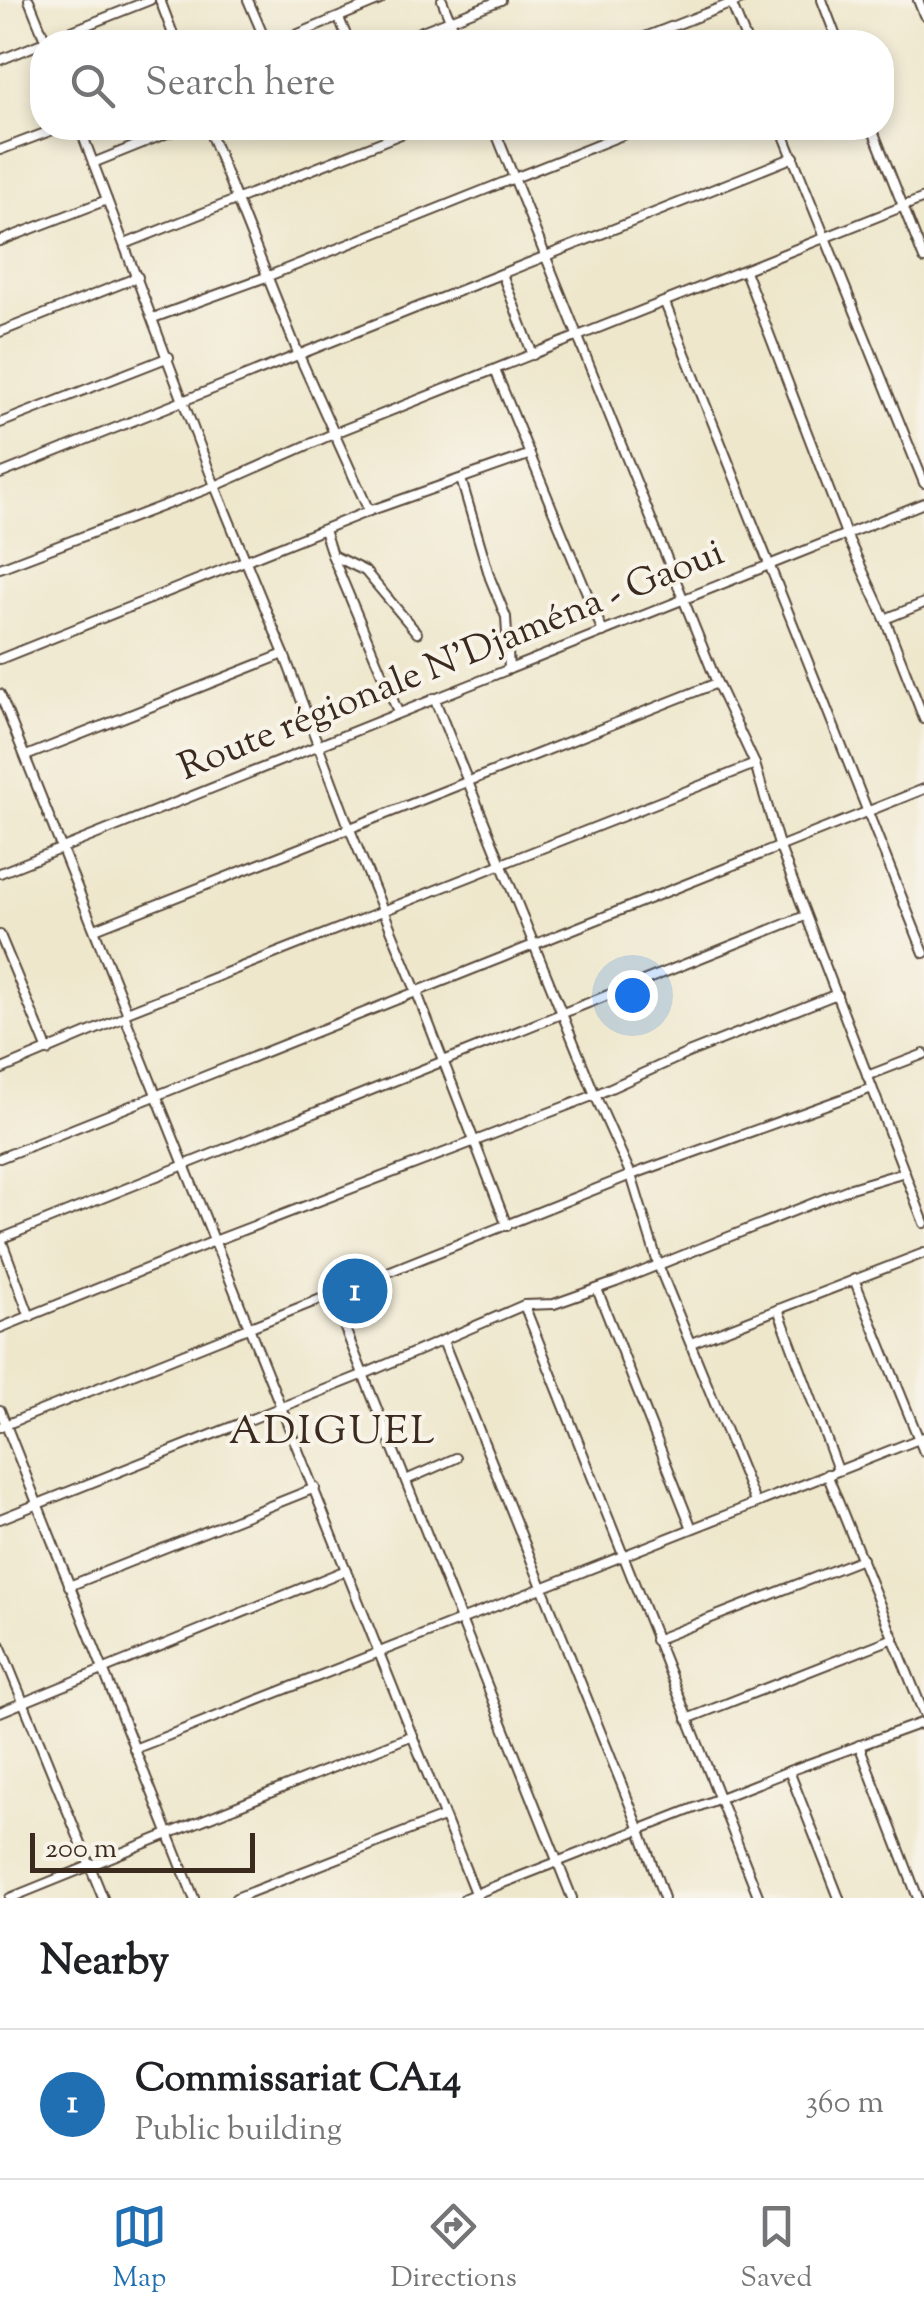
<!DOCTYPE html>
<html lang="en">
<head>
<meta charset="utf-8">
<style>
	:root { --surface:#fff; --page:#f6f6f6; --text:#202124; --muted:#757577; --line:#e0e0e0; --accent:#1f6fb2 }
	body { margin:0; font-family:"Sorts Mill Goudy",serif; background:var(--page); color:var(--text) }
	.scale { position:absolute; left:30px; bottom:25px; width:225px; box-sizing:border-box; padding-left:10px; border:5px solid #3b2a1e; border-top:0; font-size:28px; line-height:35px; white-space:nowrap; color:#3b2a1e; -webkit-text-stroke:8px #f7f3e8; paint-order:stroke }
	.you { position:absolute; left:632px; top:995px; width:35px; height:35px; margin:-25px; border:8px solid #fff; border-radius:50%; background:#1a73e8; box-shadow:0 0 0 15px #1a73e833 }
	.badge { display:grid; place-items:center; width:65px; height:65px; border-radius:50%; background:var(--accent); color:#fff; font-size:32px; font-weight:700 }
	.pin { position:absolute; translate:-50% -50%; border:5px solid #fff; box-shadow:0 2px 10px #0006 }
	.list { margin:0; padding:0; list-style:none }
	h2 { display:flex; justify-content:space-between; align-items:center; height:130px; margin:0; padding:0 40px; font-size:42px }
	h2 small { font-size:32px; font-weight:400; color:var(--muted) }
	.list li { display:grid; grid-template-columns:65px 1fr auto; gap:30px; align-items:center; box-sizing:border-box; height:150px; padding:0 40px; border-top:2px solid var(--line) }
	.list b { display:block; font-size:38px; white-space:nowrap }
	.list p { margin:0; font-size:32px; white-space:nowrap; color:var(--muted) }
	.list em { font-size:32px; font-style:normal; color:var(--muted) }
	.icon { flex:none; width:55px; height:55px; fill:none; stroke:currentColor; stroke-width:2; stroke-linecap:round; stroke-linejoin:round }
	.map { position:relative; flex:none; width:924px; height:1898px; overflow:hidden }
	.search { position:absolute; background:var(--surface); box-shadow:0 5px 15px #0003; left:30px; right:30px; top:30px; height:110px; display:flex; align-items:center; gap:25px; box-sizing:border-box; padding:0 35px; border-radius:40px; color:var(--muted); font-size:38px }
	.sheet { height:280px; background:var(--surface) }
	nav { display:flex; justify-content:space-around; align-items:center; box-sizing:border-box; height:140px; border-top:2px solid var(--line); background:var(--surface); font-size:28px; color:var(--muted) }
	nav a { display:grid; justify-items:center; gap:5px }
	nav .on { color:var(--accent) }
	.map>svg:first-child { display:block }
</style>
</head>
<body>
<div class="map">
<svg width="924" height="1898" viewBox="0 0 924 1898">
	<rect width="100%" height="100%" fill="#f7f3e8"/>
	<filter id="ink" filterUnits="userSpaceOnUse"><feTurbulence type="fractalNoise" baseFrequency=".01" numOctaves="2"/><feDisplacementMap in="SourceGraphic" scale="20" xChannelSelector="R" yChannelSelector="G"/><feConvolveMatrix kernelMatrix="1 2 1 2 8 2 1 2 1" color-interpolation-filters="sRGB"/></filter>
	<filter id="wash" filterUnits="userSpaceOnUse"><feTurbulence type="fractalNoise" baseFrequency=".0048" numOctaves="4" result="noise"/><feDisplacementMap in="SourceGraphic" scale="40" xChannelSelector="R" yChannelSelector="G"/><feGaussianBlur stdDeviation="2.25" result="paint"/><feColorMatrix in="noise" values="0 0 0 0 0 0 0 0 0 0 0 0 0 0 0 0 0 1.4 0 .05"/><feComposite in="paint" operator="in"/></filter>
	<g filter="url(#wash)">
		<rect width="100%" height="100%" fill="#eee7cc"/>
	</g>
	<g filter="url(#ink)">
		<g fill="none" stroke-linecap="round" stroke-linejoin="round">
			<defs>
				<g id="minor">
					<polyline points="29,0 46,42"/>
					<polyline points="160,0 176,42"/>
					<polyline points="248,0 266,42"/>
					<polyline points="442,0 459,42"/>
					<polyline points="730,0 747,42"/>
					<polyline points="822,0 838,42"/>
					<polyline points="918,0 924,15"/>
					<polyline points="339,18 349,42"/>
					<polyline points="44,42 150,0"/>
					<polyline points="279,42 380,0"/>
					<polyline points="394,42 501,0"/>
					<polyline points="632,42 740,0"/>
					<polyline points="0,60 42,43"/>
					<polyline points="80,128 215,486 284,654 349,827 417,993 507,1226"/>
					<polyline points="208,128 298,353 369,511"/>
					<polyline points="494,128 717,683 755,764 779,845 924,1223"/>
					<polyline points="781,128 924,483"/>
					<polyline points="872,128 924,259"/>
					<polyline points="0,150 58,128"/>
					<polyline points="93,163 180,128"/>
					<polyline points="0,241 107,200"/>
					<polyline points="125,244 416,128"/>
					<polyline points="745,271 846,534 885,619 924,719"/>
					<polyline points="502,274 533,355"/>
					<polyline points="665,303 924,953"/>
					<polyline points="153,318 266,277 640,128"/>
					<polyline points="0,332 138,277"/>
					<polyline points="495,370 603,632"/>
					<polyline points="0,423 169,357"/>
					<polyline points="0,474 794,157"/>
					<polyline points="461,479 490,578 506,617 509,669"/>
					<polyline points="324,530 332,555 398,712"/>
					<polyline points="332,555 365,571 417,633"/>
					<polyline points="0,568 215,486 335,433 924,198"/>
					<polyline points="885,619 924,603"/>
					<polyline points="0,659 369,511 528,455"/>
					<polyline points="0,694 127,1012 125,1017 477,1898"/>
					<polyline points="434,698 595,1095 631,1175 659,1267 755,1502"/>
					<polyline points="26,756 284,654"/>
					<polyline points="0,873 924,503"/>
					<polyline points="95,929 717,683"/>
					<polyline points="0,935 48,1051"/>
					<polyline points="127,1012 755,764"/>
					<polyline points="0,1070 125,1017"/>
					<polyline points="867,1076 924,1054"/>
					<polyline points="0,1158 924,789"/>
					<polyline points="0,1239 805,916"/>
					<polyline points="1,1239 30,1317"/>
					<polyline points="854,1279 924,1452"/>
					<polyline points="597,1289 691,1526"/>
					<polyline points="332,1296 572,1898"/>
					<polyline points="524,1305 759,1898"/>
					<polyline points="778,1309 838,1470"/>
					<polyline points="0,1328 217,1240 595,1095 688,1053 837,994"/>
					<polyline points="443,1341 640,1830 664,1898"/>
					<polyline points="691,1343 924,1253"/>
					<polyline points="0,1410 194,1898"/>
					<polyline points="0,1427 631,1175 872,1088"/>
					<polyline points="827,1474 924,1714"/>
					<polyline points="406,1480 456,1458"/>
					<polyline points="0,1519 362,1375 524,1305 554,1304 616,1282 851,1188 905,1172"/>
					<polyline points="69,1586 315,1488"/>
					<polyline points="655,1640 862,1559"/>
					<polyline points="0,1645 103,1898"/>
					<polyline points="0,1712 346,1570"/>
					<polyline points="687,1719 894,1638"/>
					<polyline points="859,1745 918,1898"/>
					<polyline points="134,1749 924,1437"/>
					<polyline points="789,1771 839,1898"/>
					<polyline points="10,1898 413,1735"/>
					<polyline points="236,1898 443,1817"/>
					<polyline points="465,1898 789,1771 924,1722"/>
				</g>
			</defs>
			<use href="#minor" stroke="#564638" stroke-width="12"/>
			<use href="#minor" stroke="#fff" stroke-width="8"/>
		</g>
	</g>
	<g text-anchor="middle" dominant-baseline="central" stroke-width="8" stroke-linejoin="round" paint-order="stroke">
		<g font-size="38" fill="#3b2a1e" stroke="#f7f3e8">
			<text transform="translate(452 662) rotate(-22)">Route régionale N'Djaména - Gaoui</text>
		</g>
		<g font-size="40" letter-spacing="2.5" fill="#3b2a1e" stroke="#f7f3e8">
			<text x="333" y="1433">ADIGUEL</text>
		</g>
	</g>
</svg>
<div class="scale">200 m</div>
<div class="you"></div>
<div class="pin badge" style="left:355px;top:1291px">1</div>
<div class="search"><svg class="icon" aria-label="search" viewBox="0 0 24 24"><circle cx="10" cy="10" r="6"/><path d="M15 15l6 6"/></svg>Search here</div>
</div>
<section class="sheet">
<h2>Nearby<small></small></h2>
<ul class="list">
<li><span class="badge">1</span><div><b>Commissariat CA14</b><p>Public building</p></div><em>360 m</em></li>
</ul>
</section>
<nav>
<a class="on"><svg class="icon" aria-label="map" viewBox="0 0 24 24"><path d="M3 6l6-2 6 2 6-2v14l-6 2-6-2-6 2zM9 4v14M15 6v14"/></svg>Map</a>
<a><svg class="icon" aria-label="directions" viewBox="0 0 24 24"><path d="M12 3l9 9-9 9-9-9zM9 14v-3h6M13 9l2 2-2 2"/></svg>Directions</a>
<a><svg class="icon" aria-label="saved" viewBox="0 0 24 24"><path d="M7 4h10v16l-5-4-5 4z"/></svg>Saved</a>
</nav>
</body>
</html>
